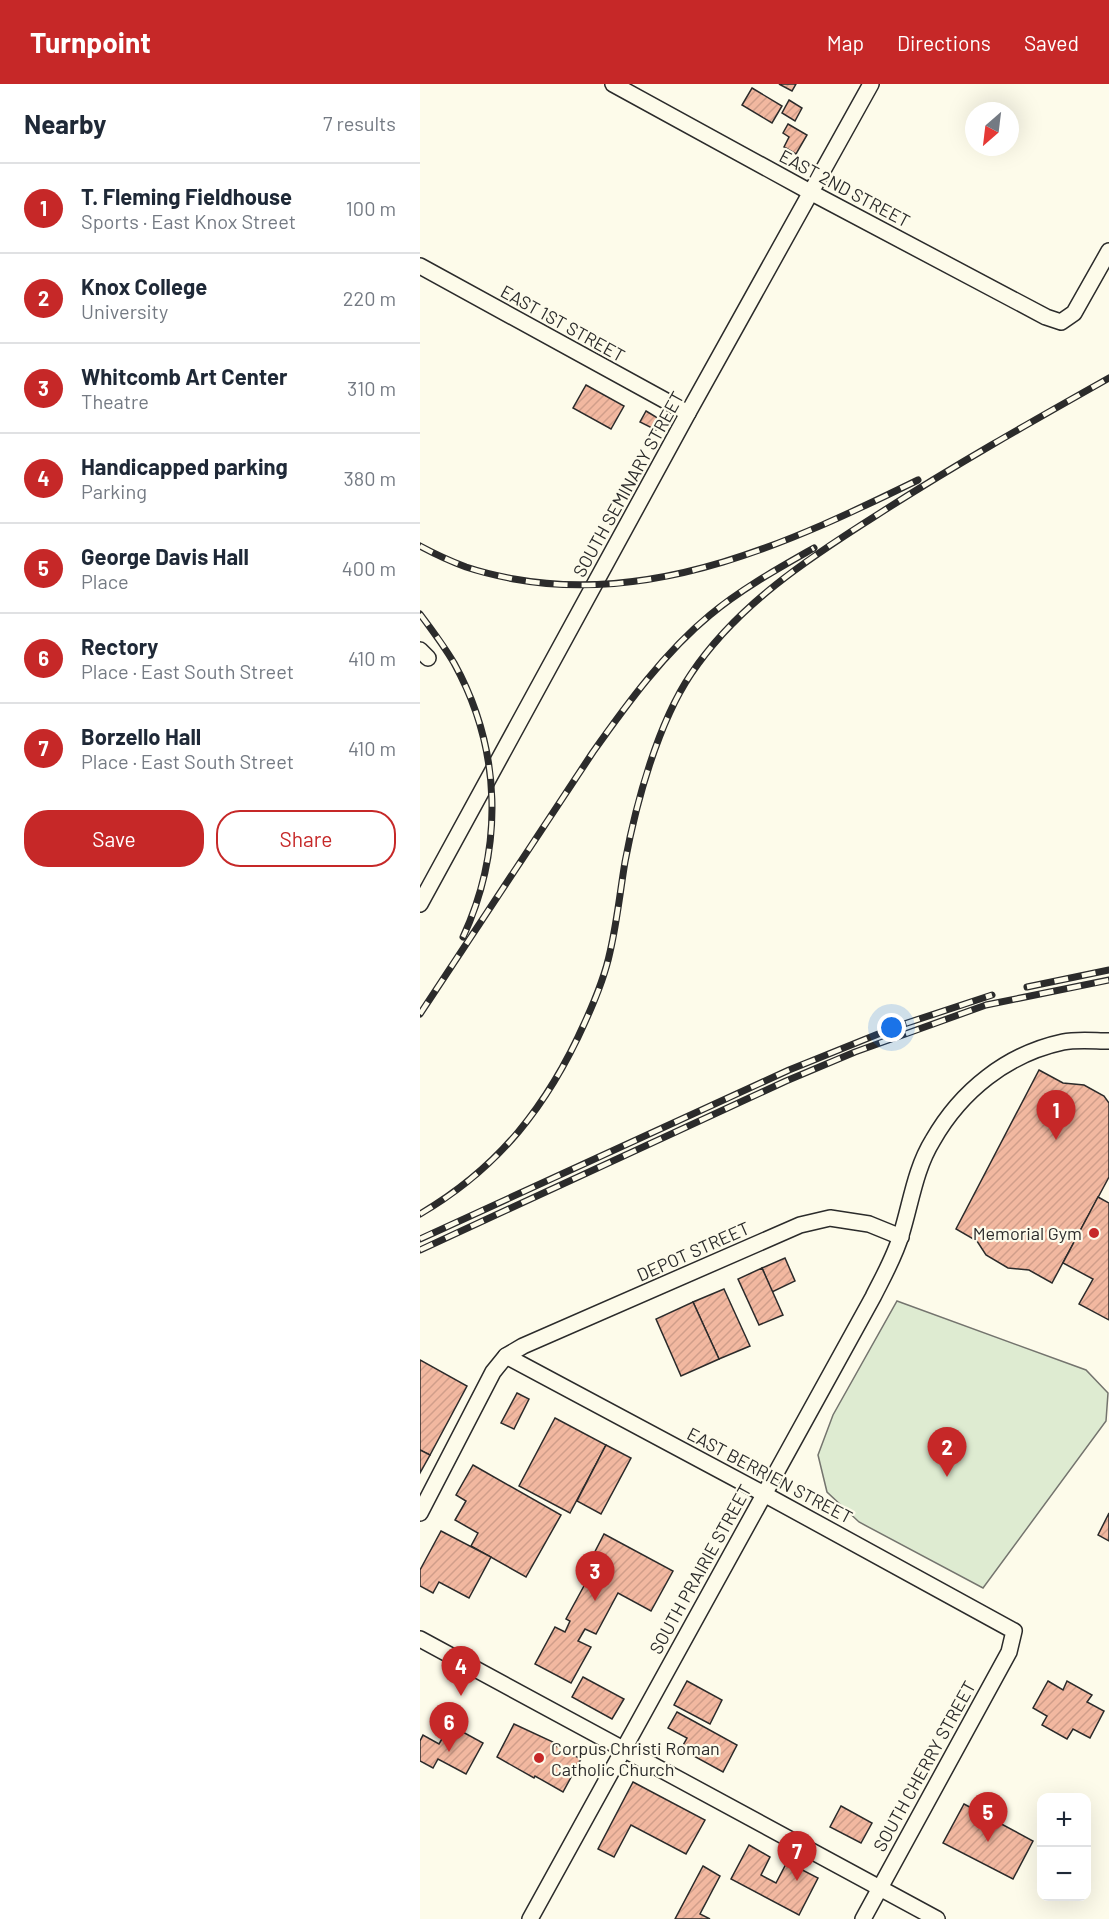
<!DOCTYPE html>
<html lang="en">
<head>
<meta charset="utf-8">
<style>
	:root { --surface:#fff; --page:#f2f2f3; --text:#1f2937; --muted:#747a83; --line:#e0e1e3; --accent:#c62828 }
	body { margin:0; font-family:Barlow,sans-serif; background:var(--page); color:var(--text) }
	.controls { position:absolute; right:18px; bottom:18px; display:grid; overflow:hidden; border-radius:12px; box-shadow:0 6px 24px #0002 }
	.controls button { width:54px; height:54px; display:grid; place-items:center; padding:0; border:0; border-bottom:2px solid var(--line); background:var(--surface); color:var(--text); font:30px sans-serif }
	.compass { position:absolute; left:545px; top:18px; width:54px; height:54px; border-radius:50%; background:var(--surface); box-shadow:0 6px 24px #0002; rotate:208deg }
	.you { position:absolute; left:472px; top:944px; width:21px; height:21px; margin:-15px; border:4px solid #fff; border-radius:50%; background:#1a73e8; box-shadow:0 0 0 9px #1a73e833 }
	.badge { display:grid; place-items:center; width:39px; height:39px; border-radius:50%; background:var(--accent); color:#fff; font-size:20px; font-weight:700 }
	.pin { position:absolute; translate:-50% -50px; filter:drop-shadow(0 2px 3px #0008) }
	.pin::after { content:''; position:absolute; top:32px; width:21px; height:18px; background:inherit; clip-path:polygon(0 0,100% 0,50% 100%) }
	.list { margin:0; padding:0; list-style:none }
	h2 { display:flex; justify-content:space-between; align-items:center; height:78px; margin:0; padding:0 24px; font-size:26px }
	h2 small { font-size:20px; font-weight:400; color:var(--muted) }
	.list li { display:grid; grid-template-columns:39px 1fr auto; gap:18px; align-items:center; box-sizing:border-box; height:90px; padding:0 24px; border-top:2px solid var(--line) }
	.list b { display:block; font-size:22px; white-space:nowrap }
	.list p { margin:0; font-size:20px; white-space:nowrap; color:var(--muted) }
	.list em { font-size:20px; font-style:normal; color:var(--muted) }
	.actions { display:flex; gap:12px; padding:18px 24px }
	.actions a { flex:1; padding:14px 0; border:2px solid var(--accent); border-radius:24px; text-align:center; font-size:21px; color:var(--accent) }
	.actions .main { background:var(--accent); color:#fff }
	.map { position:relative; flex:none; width:689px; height:1835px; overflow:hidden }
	header { display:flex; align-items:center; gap:36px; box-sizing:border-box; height:84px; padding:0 30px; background:var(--accent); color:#fff }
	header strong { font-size:28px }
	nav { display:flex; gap:33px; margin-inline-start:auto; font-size:21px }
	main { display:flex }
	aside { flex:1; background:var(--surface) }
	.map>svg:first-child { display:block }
</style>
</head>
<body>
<header>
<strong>Turnpoint</strong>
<nav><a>Map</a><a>Directions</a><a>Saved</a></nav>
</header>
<main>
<aside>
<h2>Nearby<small>7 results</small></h2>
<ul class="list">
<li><span class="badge">1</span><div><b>T. Fleming Fieldhouse</b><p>Sports · East Knox Street</p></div><em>100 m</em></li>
<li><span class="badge">2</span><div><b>Knox College</b><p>University</p></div><em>220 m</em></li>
<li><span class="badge">3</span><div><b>Whitcomb Art Center</b><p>Theatre</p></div><em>310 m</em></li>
<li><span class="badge">4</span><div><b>Handicapped parking</b><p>Parking</p></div><em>380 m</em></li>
<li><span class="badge">5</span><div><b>George Davis Hall</b><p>Place</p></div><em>400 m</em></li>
<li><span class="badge">6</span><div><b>Rectory</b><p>Place · East South Street</p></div><em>410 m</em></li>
<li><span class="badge">7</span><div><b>Borzello Hall</b><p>Place · East South Street</p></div><em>410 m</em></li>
</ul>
<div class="actions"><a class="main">Save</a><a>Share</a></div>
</aside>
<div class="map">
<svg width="689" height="1835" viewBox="0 0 689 1835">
	<defs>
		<pattern id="building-hatch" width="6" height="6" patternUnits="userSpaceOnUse" patternTransform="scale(1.5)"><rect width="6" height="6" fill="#f2b8a0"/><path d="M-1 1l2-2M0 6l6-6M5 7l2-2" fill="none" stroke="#d09e8a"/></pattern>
	</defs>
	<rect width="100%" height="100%" fill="#fdfbea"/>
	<polygon fill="#deebd1" stroke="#74746e" stroke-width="1.5" points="477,1217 666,1286 688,1309 686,1337 563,1504 439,1438 407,1408 398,1371 413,1331"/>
	<g fill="url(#building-hatch)" stroke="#2b2b2b" stroke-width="1.5">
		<polygon points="359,0 376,0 372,7"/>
		<polygon points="332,4 362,22 352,39 322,21"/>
		<polygon points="369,16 382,24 375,37 362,29"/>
		<polygon points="368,40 387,51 376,70 364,63 369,53 363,49"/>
		<polygon points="166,301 204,322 191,345 153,324"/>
		<polygon points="226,327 241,336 236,346 220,338"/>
		<polygon points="619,986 643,999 664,1001 684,1012 689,1019 689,1093 632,1199 609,1186 588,1184 566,1171 557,1157 536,1145"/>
		<polygon points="678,1113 689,1119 689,1236 659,1220 673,1195 643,1179"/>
		<polygon points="365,1174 375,1197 352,1208 342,1184"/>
		<polygon points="342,1184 363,1231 339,1241 318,1195"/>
		<polygon points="304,1205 330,1262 299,1275 273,1218"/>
		<polygon points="273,1218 299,1275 261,1292 236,1235"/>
		<polygon points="0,1276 47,1302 10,1371 0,1366"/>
		<polygon points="97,1309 109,1315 94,1345 81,1339"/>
		<polygon points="135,1334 186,1361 150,1429 99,1402"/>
		<polygon points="186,1361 211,1374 181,1430 157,1417"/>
		<polygon points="0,1366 10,1371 0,1389"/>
		<polygon points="53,1381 141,1431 106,1493 51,1462 58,1449 35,1436 46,1417 36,1411"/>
		<polygon points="689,1429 689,1457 678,1451"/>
		<polygon points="21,1447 71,1473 49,1514 19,1498 13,1509 0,1502 0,1486"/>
		<polygon points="184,1450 253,1487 231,1527 198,1509 176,1550 165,1545 158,1557 171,1563 151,1599 115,1580 135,1543 145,1548 150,1537 146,1535 165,1500 169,1501 173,1494 164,1489"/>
		<polygon points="163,1593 204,1615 192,1635 152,1613"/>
		<polygon points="267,1597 302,1616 290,1640 254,1621"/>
		<polygon points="628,1597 643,1606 647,1597 672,1611 667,1618 684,1627 670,1654 653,1645 647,1655 622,1641 627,1632 613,1624"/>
		<polygon points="257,1628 317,1661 303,1688 261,1665 267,1654 248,1644"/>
		<polygon points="94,1640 133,1658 132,1660 161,1675 143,1708 115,1692 114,1694 77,1673"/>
		<polygon points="30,1641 63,1659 46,1690 18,1675 13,1684 0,1677 0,1657 3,1651 19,1660"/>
		<polygon points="213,1698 285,1736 266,1770 211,1741 194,1773 178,1765"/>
		<polygon points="544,1720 613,1757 593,1795 523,1759"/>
		<polygon points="421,1722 452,1739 441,1759 410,1743"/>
		<polygon points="329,1761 350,1773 341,1791 356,1799 367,1778 398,1794 379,1831 311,1795"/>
		<polygon points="283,1782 300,1792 280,1830 290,1835 255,1835"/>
	</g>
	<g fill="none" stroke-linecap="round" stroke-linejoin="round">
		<defs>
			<g id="minor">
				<polyline points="193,0 392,109 626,233 641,238 654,229 689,167"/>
				<polyline points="0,182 268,329"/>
				<polyline points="0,566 8,574"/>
				<polyline points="0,820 268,329 451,0"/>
				<polyline points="86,1272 344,1410 594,1547 589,1568 443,1835"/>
				<polyline points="0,1429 73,1288 86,1272 103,1262 380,1141 410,1134 449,1140 481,1153"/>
				<polyline points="0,1555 517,1835"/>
				<path d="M 110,1835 L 453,1213 C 463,1193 475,1172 481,1151 C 491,1119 495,1085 513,1056 C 541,1007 587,970 643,958 C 657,955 675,957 689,957"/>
			</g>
		</defs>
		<use href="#minor" stroke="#2b2b2b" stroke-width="18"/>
		<use href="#minor" stroke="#fdfbea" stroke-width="15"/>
		<defs>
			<g id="rail">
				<path d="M 0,462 C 15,470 30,477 46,483 C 61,488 78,492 94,495 C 236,521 374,457 498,396"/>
				<path d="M 0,530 C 12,546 24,562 34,579 C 82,666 84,764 43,853"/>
				<polyline points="607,903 689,886"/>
				<path d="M 0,930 L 173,668 C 207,620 244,569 290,531 C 321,505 359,484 394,464"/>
				<path d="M 0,1130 C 79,1084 128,1021 165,938 C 175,916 185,892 190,868 C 197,838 200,808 205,778 C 216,719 238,639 271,590 C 317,521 389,474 457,431 C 533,382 611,338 689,294"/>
				<polyline points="0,1155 369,986 478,942 572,911"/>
				<polyline points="0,1166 366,997 435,968 566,921 689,896"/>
			</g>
		</defs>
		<use href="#rail" stroke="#2b2b2b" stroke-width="7"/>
		<use href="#rail" stroke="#fdfbea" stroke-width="4.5" stroke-dasharray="14" stroke-linecap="butt"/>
	</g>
	<g fill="#c62828" stroke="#fdfbea" stroke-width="2">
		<circle cx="674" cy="1149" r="6"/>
		<circle cx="119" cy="1674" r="6"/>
	</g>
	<g text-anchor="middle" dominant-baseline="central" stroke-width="4.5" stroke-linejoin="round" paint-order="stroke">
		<g font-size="18" fill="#2b2b2b" stroke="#fdfbea">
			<text transform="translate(425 104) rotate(28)">EAST 2ND STREET</text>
			<text transform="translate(143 239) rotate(29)">EAST 1ST STREET</text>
			<text transform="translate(208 400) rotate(-61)">SOUTH SEMINARY STREET</text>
			<text transform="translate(273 1167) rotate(-24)">DEPOT STREET</text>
			<text transform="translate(350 1391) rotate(28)">EAST BERRIEN STREET</text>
			<text transform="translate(280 1485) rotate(-61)">SOUTH PRAIRIE STREET</text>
			<text transform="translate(504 1682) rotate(-61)">SOUTH CHERRY STREET</text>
		</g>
		<g font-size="18" fill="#2b2b2b" stroke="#fdfbea" text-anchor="end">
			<text x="662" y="1149">Memorial Gym</text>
			<text x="131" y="1664" text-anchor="start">Corpus Christi Roman<tspan x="131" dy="21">Catholic Church</tspan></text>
		</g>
	</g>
</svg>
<div class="controls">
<button>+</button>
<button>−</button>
</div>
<svg class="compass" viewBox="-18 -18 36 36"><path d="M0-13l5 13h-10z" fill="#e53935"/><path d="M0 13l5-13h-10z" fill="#747a83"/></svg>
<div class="you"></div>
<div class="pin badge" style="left:636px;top:1056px">1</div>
<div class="pin badge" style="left:527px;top:1393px">2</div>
<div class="pin badge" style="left:175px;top:1517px">3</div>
<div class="pin badge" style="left:41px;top:1612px">4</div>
<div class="pin badge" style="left:568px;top:1758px">5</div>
<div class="pin badge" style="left:29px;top:1668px">6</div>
<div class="pin badge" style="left:377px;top:1797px">7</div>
</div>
</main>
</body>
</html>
